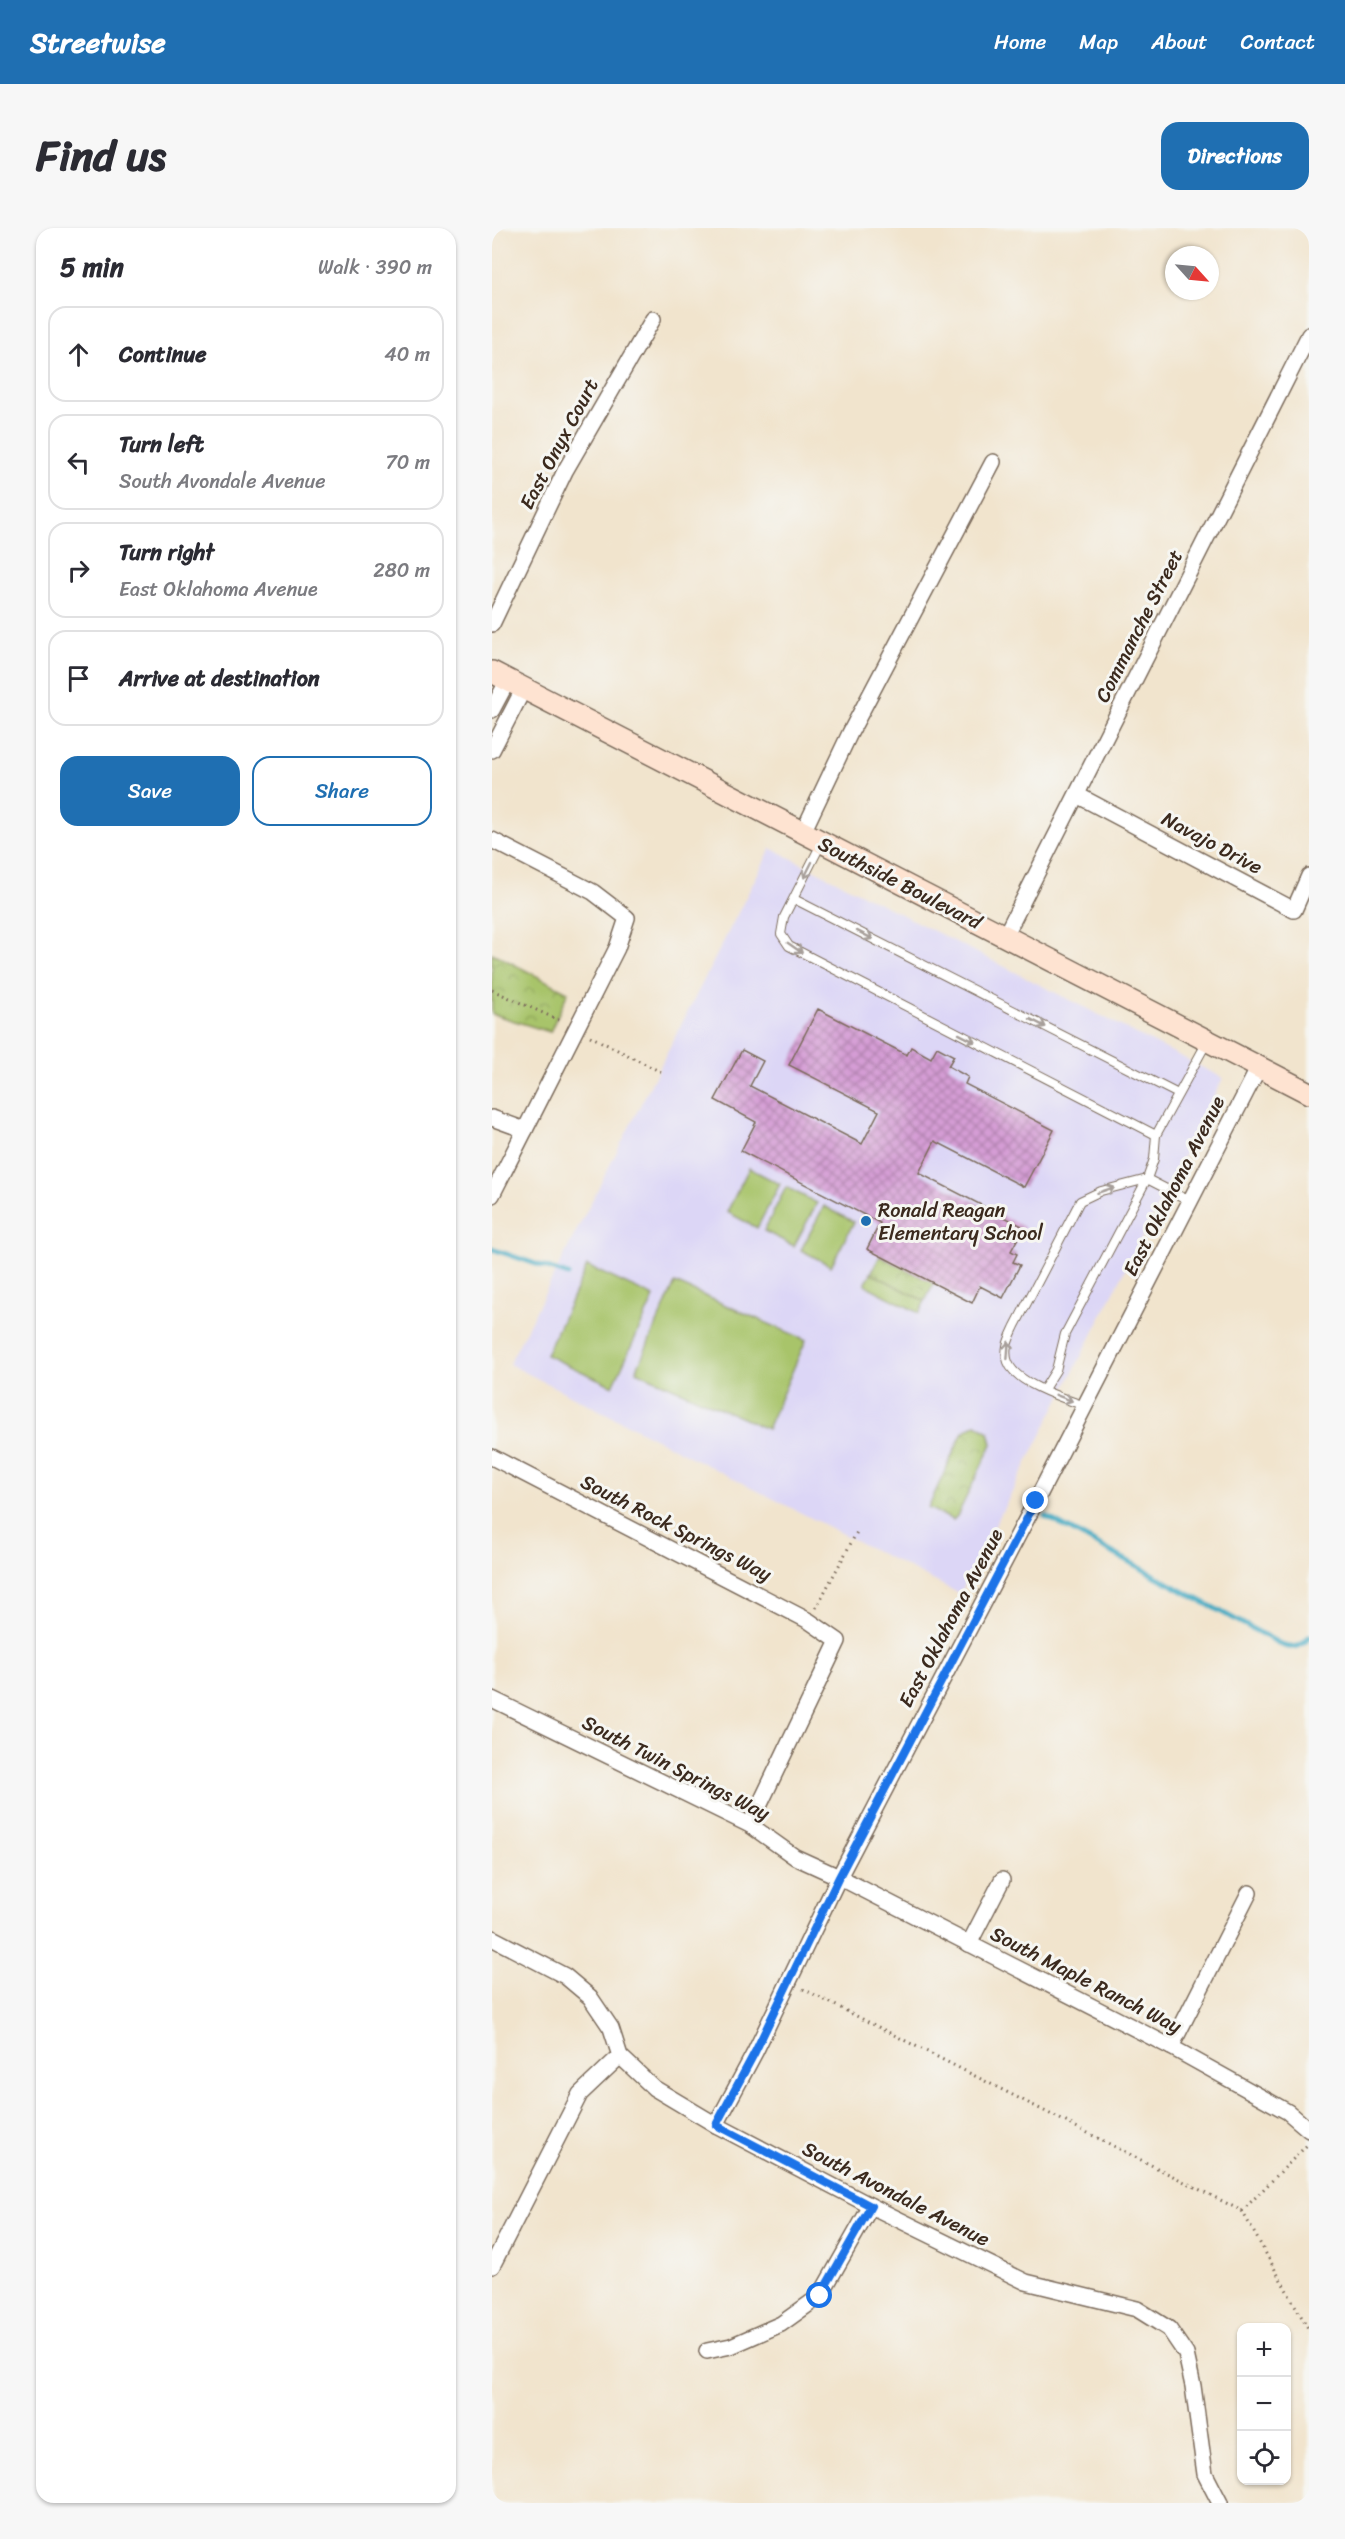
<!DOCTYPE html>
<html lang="en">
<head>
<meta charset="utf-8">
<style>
	:root { --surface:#fff; --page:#f7f7f7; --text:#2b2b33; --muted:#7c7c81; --line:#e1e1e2; --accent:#1f6fb2 }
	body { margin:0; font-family:Sriracha,sans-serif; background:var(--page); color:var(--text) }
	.controls { position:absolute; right:18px; bottom:18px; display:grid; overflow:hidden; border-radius:12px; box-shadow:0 2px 4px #0004 }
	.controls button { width:54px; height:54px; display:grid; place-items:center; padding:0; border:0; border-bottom:2px solid var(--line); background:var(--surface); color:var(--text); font:30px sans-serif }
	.compass { position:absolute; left:673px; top:18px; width:54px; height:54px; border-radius:50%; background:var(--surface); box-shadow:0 2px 4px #0004; rotate:117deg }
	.stop { position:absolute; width:18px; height:18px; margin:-14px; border:4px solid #1a73e8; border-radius:50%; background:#fff }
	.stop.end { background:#1a73e8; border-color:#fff; box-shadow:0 2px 6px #0008 }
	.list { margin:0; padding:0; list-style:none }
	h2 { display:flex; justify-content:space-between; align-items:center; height:78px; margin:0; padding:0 24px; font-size:26px }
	h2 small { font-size:20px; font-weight:400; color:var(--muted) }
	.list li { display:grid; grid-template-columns:39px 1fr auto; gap:18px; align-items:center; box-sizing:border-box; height:96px; margin:0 12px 12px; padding:0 12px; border:2px solid var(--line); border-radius:18px }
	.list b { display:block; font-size:22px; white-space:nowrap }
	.list p { margin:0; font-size:20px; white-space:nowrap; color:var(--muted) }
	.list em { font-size:20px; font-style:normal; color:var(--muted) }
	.actions { display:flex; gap:12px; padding:18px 24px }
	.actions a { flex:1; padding:14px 0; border:2px solid var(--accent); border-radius:18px; text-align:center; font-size:21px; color:var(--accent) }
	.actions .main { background:var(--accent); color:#fff }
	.icon { flex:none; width:33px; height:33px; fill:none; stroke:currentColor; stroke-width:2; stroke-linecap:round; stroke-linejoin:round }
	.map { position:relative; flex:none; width:817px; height:2275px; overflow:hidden; border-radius:18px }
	header { display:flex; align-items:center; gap:36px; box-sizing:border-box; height:84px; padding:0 30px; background:var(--accent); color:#fff }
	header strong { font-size:28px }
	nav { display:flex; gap:33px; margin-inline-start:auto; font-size:21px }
	.intro { display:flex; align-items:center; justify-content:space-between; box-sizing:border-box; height:144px; padding:0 36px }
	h1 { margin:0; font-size:42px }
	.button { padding:15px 27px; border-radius:18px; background:var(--accent); color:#fff; font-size:21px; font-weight:700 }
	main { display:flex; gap:36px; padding:0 36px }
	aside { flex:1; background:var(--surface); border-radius:18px; box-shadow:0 2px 4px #0004 }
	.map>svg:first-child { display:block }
</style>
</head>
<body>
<header>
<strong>Streetwise</strong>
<nav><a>Home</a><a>Map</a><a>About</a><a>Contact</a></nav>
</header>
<div class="intro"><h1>Find us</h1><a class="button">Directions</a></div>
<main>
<aside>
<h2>5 min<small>Walk · 390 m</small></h2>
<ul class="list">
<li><svg class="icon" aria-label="ahead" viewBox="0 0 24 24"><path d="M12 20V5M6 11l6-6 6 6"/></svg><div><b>Continue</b></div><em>40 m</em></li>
<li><svg class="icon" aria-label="left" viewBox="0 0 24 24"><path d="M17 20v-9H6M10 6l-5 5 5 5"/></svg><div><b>Turn left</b><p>South Avondale Avenue</p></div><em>70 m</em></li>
<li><svg class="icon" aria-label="right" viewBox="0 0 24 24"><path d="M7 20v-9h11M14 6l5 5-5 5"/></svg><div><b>Turn right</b><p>East Oklahoma Avenue</p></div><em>280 m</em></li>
<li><svg class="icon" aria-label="arrive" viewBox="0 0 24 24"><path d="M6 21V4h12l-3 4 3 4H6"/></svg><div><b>Arrive at destination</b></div></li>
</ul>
<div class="actions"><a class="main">Save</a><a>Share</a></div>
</aside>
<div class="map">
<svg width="817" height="2275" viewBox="0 0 817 2275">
	<defs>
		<pattern id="park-crowns" width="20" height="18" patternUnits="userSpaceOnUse" patternTransform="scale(1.5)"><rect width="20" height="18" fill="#a8c46b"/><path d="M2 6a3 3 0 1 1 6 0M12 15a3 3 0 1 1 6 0" fill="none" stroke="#8a9f57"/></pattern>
		<pattern id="building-cross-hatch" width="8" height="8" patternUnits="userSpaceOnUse" patternTransform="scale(1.5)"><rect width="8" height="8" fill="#d59dd5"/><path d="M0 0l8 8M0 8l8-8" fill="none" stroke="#ae80ac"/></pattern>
	</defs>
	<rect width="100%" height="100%" fill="#f6f6f2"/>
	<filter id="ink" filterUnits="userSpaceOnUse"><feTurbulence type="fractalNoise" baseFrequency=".0167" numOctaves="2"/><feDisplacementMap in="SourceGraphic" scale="12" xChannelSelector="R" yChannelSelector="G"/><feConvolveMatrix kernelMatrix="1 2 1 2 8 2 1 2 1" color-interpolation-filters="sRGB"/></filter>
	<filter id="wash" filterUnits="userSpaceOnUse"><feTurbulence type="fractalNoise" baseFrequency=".008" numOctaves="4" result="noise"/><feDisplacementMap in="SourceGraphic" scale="24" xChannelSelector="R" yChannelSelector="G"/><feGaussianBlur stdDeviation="1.35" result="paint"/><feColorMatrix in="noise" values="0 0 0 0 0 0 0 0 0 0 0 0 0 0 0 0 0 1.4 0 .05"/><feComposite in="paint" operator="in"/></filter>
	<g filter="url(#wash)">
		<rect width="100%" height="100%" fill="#f1e4cd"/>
		<polygon fill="#dcd6f6" points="279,620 731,850 468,1366 17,1136"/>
		<g fill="#a8c46b" stroke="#727744" stroke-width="1.5">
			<polygon points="257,940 288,956 265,1000 235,984"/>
			<polygon points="294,959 325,975 302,1018 272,1003"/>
			<polygon points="332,978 362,994 339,1038 309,1022"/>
			<polygon points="95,1038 162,1069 121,1158 54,1127"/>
			<polygon points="379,1045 433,1073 427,1085 373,1057"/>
			<polygon points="183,1055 314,1112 275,1201 144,1143"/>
		</g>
		<g fill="url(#park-crowns)" stroke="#727744" stroke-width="1.5">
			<polygon points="0,725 76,764 58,804 0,786"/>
			<polygon points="388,1028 442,1055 433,1073 379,1045"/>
			<polygon points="484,1196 497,1204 500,1216 465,1288 461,1292 436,1280 471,1204"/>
		</g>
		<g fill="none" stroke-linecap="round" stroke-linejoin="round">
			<g stroke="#42aac2" stroke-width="5">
				<polyline points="0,1021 76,1047"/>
				<path d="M 553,1288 L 792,1418 C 802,1421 811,1418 817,1409"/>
			</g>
		</g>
		<g id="blocks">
			<polygon fill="url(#building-cross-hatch)" points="326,781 415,827 419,819 439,830 445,819 462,828 456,838 476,849 473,856 562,902 532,959 443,913 427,945 532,999 519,1023 525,1026 521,1034 528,1037 511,1070 488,1058 480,1075 375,1021 388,995 249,923 264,894 223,872 250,822 271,833 258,858 370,916 387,883 297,837"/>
		</g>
	</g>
	<g filter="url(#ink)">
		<use href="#blocks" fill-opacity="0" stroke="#7b6b5b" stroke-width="1.5"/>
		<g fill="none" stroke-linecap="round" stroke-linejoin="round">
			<defs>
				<g id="service">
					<polyline points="329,616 292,689 289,706 297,718 664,907"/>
					<polyline points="302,671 686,866"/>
					<polyline points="552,1161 564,1142 573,1106 655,951 662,931 664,907 715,814"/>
					<path d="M 593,1178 C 573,1171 523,1155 516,1134 C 511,1121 518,1109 523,1098 L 588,973 L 609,963 L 655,951 L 698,973"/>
				</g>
				<g id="minor">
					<polyline points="0,396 73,243 161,91"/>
					<polyline points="0,482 16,452"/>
					<polyline points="0,522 32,460"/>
					<polyline points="585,567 802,682 817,648"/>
					<polyline points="311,604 358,505 501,234"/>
					<polyline points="0,612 101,664 135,690 125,720 0,967"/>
					<polyline points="513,708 817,107"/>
					<polyline points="0,890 33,902"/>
					<polyline points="0,1229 317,1393 346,1413 258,1597"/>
					<polyline points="0,1471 258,1597 303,1629 347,1649 679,1819 796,1884 817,1902"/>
					<polyline points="0,1710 73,1748 98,1769 119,1800 128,1828 162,1860 224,1897 379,1978 534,2054 645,2081 677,2101 694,2126 701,2158 713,2246 728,2275"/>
					<polyline points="477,1716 510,1652"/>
					<polyline points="679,1819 757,1665"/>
					<polyline points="224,1897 263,1824 347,1649 544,1273 767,839"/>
					<polyline points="0,2038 88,1866 128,1828"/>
					<polyline points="215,2123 239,2118 289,2096 328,2068 379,1978"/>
				</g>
				<polyline id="secondary" points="0,444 817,865"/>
			</defs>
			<use href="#service" stroke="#7b6b5b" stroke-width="10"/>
			<use href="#minor" stroke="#7b6b5b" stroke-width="18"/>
			<use href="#secondary" stroke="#7b6b5b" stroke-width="24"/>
			<g stroke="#7b6b5b" stroke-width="3" stroke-dasharray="1.5 4.5" stroke-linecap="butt">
				<polyline points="0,762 71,794"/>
				<polyline points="98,808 169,844"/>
				<polyline points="324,1380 366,1302"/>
				<polyline points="311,1761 750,1983 817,2102"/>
				<polyline points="750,1983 816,1916"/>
			</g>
			<use href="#service" stroke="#fff" stroke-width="8"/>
			<use href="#minor" stroke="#fff" stroke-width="15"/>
			<use href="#secondary" stroke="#fee3d1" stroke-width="21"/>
		</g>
		<defs><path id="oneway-shaft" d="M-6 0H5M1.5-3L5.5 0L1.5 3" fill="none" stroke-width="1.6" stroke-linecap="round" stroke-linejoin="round" transform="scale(1.5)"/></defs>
		<g stroke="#a79f9a">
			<use href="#oneway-shaft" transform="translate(316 642) rotate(117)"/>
			<use href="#oneway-shaft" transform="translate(373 707) rotate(27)"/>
			<use href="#oneway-shaft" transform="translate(303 720) rotate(35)"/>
			<use href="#oneway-shaft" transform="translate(546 795) rotate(27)"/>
			<use href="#oneway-shaft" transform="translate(475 810) rotate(27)"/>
			<use href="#oneway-shaft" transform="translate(614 962) rotate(-18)"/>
			<use href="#oneway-shaft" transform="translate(516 1122) rotate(-86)"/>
			<use href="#oneway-shaft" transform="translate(572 1170) rotate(21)"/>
		</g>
	</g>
	<g fill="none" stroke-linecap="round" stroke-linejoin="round" filter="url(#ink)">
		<polyline stroke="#1a73e8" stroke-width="8" points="328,2068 379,1978 224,1897 263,1824 347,1649 544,1273"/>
	</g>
	<circle fill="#1f6fb2" stroke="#f6f6f2" stroke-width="2" cx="374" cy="993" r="6"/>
	<g text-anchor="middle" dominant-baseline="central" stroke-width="6" stroke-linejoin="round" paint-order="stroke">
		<g font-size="20" fill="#3b2a1e" stroke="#f6f6f2">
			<text transform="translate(67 216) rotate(-62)">East Onyx Court</text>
			<text transform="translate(647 398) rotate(-63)">Commanche Street</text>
			<text transform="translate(720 615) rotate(28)">Navajo Drive</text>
			<text transform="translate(408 655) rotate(27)">Southside Boulevard</text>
			<text transform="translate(682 958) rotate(-63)">East Oklahoma Avenue</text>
			<text transform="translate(184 1300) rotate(27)">South Rock Springs Way</text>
			<text transform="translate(459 1390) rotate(-62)">East Oklahoma Avenue</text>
			<text transform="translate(184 1540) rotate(27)">South Twin Springs Way</text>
			<text transform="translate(594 1752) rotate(27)">South Maple Ranch Way</text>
			<text transform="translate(404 1966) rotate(27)">South Avondale Avenue</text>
		</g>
		<g font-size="20" fill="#3b2a1e" stroke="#f6f6f2" text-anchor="start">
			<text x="386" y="982">Ronald Reagan<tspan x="386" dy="23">Elementary School</tspan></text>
		</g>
	</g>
</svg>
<div class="controls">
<button>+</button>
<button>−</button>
<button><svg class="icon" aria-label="locate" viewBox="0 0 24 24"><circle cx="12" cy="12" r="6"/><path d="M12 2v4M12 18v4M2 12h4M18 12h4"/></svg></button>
</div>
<svg class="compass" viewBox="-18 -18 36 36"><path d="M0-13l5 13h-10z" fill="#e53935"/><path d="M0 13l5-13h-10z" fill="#7c7c81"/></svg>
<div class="stop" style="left:328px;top:2068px"></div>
<div class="stop end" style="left:544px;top:1273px"></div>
</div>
</main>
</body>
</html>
